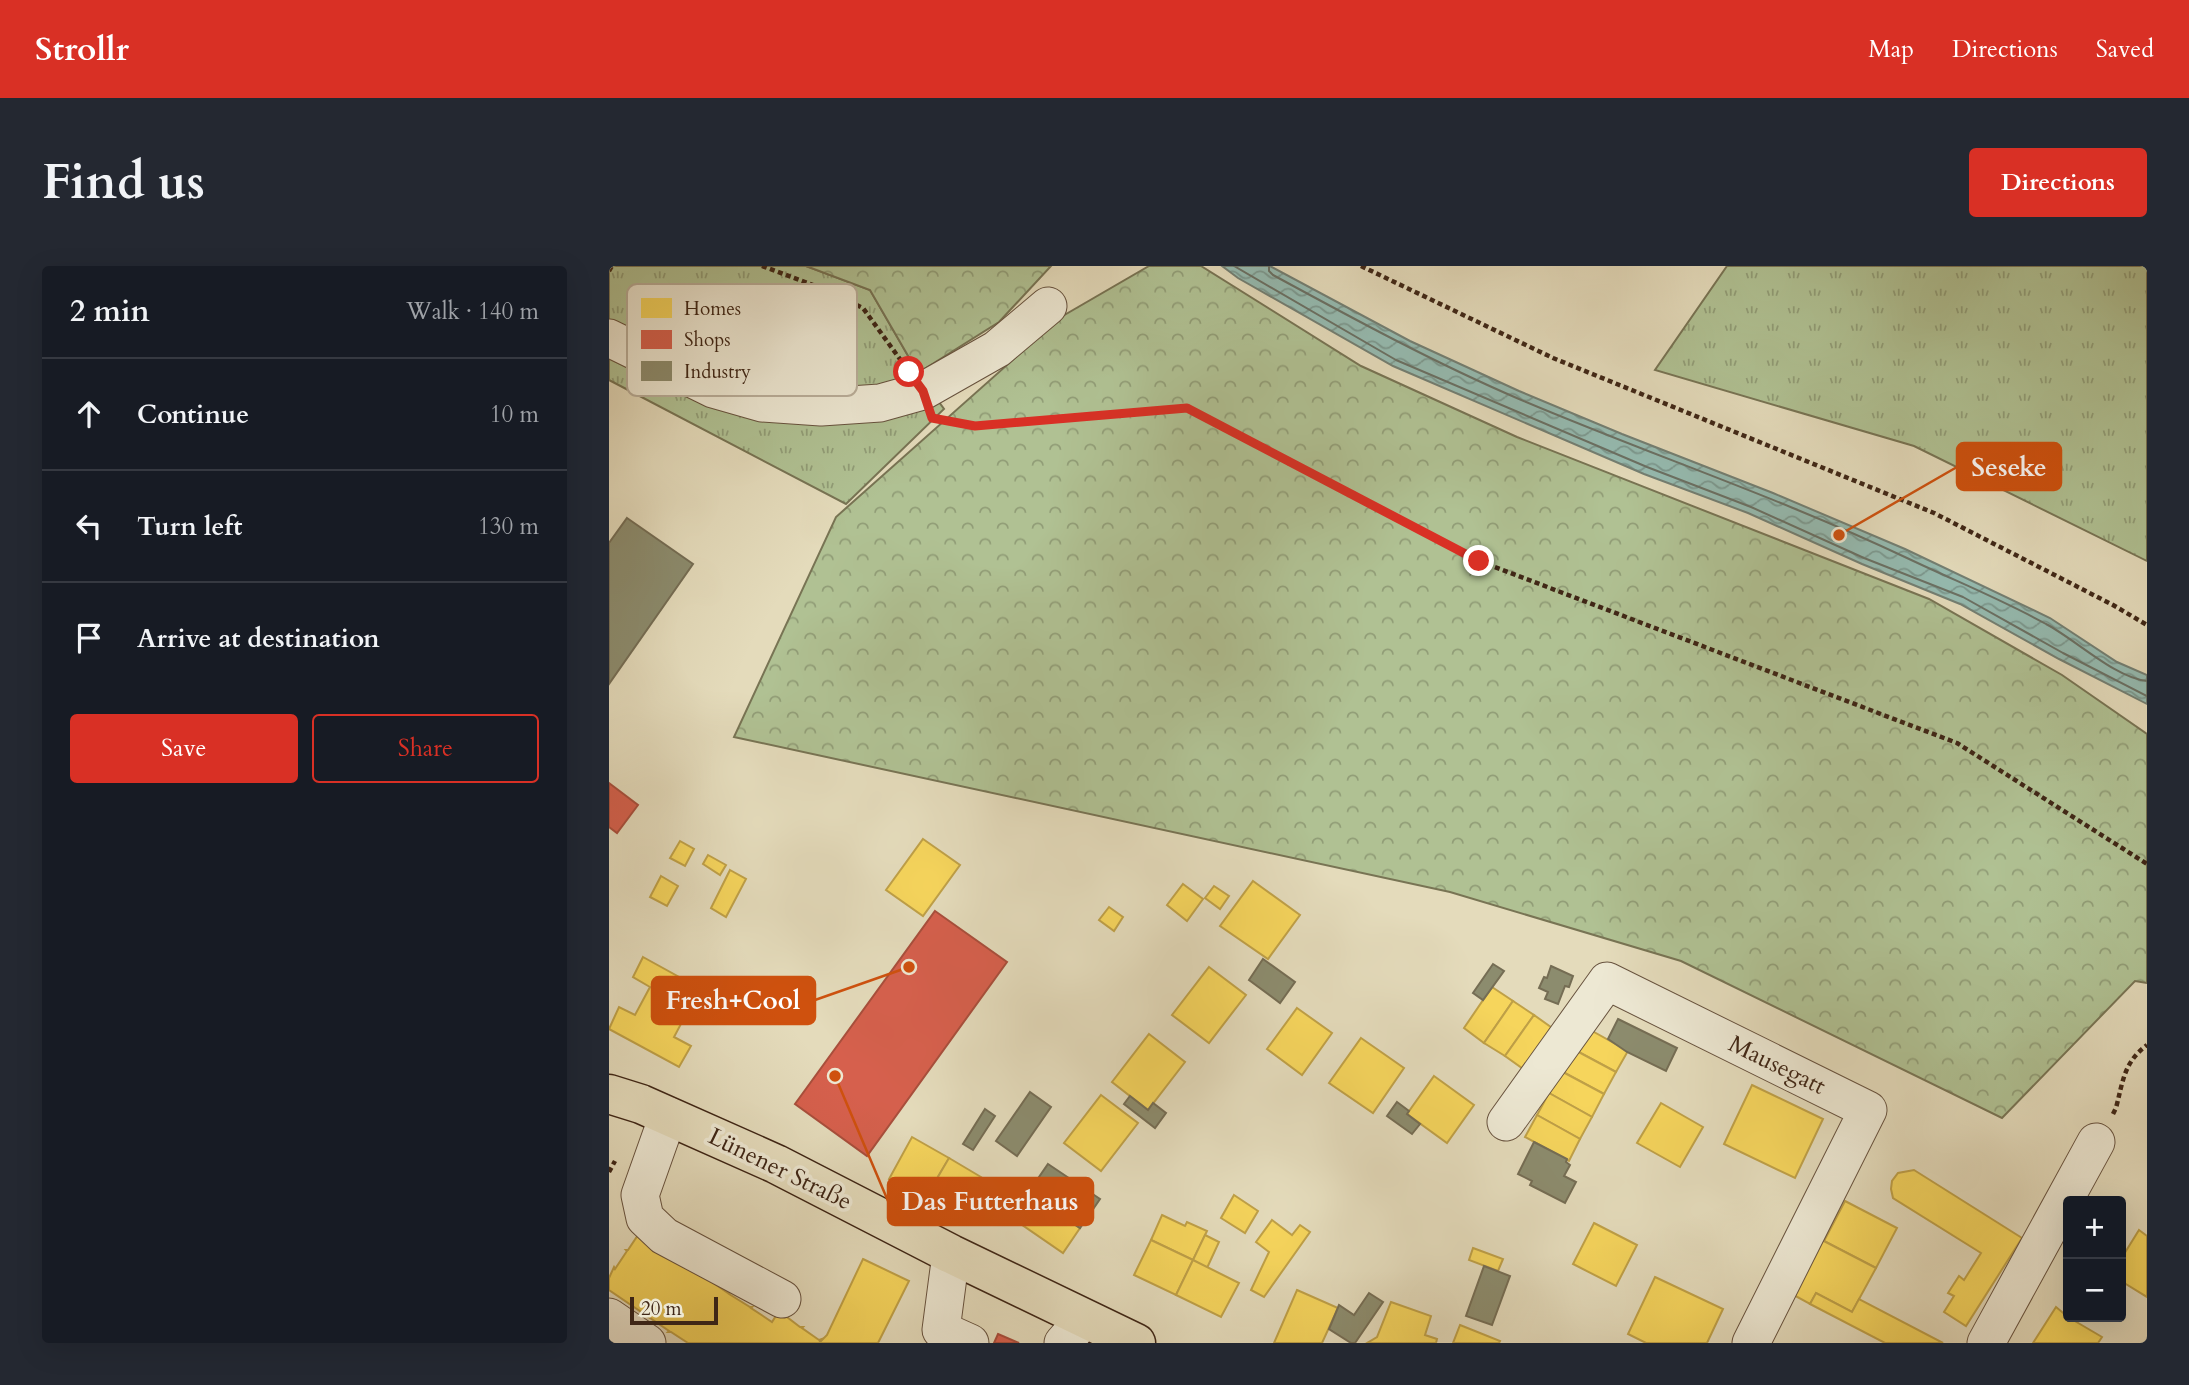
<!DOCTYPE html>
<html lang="en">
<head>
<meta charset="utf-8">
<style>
	:root { --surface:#171b24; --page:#242831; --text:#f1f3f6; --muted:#9ea1a6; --line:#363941; --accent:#d93025 }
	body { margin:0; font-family:Cardo,serif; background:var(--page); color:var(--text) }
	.controls { position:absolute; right:21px; bottom:21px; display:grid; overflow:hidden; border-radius:7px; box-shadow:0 7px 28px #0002 }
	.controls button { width:63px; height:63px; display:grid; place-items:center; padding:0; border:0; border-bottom:2px solid var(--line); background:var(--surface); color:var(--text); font:35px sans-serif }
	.scale { position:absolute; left:21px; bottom:18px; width:88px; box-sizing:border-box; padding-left:7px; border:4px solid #3f2616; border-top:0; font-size:19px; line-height:24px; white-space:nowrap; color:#3f2616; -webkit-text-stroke:5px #ede8d3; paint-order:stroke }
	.stop { position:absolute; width:21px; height:21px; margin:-16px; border:5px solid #d93025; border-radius:50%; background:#fff }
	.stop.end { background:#d93025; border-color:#fff; box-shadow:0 2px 7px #0008 }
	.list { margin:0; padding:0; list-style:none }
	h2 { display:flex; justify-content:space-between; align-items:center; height:91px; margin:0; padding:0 28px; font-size:30px }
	h2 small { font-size:23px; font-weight:400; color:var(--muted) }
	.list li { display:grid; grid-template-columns:46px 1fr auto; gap:21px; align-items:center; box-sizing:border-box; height:112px; padding:0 28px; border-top:2px solid var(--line) }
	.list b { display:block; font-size:26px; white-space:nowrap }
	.list em { font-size:23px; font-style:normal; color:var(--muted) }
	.actions { display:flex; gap:14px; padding:21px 28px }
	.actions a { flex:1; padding:16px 0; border:2px solid var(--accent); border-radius:7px; text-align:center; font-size:24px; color:var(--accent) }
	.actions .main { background:var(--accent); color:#fff }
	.icon { flex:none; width:38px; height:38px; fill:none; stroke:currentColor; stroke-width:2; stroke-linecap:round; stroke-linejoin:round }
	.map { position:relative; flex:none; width:1538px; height:1077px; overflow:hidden; border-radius:7px }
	header { display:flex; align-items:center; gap:42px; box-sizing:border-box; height:98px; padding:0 35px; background:var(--accent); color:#fff }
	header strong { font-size:33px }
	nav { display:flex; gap:38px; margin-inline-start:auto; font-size:24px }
	.intro { display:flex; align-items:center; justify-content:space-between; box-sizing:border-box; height:168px; padding:0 42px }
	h1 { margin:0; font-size:49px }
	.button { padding:18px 32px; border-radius:7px; background:var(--accent); color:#fff; font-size:24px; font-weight:700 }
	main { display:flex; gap:42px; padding:0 42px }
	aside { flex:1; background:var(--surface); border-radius:7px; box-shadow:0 7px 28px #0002 }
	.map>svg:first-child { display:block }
</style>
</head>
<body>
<header>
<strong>Strollr</strong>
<nav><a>Map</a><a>Directions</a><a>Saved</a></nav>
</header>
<div class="intro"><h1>Find us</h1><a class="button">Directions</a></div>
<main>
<aside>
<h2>2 min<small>Walk · 140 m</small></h2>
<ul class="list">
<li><svg class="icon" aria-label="ahead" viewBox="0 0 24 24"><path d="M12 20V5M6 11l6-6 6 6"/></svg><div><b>Continue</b></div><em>10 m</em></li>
<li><svg class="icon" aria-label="left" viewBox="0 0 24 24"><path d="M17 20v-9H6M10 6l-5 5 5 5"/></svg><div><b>Turn left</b></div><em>130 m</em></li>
<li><svg class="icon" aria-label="arrive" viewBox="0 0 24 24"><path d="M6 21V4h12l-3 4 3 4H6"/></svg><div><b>Arrive at destination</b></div></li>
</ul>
<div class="actions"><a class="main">Save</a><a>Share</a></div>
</aside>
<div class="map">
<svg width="1538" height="1077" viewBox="0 0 1538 1077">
	<defs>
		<pattern id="grass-tufts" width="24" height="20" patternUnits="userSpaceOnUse" patternTransform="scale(1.75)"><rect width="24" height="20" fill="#b0c193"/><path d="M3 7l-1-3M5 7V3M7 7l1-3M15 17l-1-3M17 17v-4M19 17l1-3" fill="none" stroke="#919d77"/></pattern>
		<pattern id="forest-crowns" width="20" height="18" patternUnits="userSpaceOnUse" patternTransform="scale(1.75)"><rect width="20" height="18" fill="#b0c193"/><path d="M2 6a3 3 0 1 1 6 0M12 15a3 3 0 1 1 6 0" fill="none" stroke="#919d77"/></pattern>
		<pattern id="water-waves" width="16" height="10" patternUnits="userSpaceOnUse" patternTransform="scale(1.75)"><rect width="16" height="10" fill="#95bbb1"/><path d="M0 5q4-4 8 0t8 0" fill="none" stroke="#7b988f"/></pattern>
	</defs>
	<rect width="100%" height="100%" fill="#e4dbbb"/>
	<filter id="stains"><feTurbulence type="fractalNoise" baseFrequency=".00286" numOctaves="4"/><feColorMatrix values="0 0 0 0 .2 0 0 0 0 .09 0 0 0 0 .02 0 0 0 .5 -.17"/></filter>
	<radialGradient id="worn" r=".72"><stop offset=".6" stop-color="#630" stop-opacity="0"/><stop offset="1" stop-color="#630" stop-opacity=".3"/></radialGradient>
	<g fill="url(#grass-tufts)" stroke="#787454" stroke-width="2">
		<polygon points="0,0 197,0 261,24 309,107 335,143 237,238 0,114"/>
		<polygon points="1118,0 1538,0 1538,295 1305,180 1046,104"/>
	</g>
	<g fill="url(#forest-crowns)" stroke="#787454" stroke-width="2">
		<polygon points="197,0 442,0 390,56 309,107 261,24"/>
		<polygon points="540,0 592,0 752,100 908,171 1320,333 1453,409 1538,468 1538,717 1526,715 1393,852 1072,695 841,626 125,471 227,251 452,51"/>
	</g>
	<polygon fill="url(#water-waves)" stroke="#737f73" stroke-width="2" points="613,0 661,0 801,75 910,125 1013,168 1164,227 1296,283 1441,352 1508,396 1538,409 1538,438 1450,393 1351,338 1253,298 1139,247 1035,208 784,100 629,12"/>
	<g fill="#f6d55c" stroke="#bfa047" stroke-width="2">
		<polygon points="314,573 351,599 314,650 277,624"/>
		<polygon points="71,575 85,583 76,600 61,592"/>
		<polygon points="99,589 117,599 111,609 94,598"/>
		<polygon points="121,604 137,613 117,651 102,642"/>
		<polygon points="52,610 69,620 58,640 41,631"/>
		<polygon points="644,615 691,649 659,693 611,660"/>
		<polygon points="574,618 594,633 578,655 558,639"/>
		<polygon points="605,620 620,630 611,643 596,632"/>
		<polygon points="500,641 514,651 505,665 490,654"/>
		<polygon points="34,691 108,732 99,748 82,739 65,771 82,780 70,801 0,763 10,741 26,749 41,721 24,711"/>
		<polygon points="600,701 637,729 600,777 563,749"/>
		<polygon points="883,721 904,735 875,777 855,762"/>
		<polygon points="904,735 925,749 896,790 875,777"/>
		<polygon points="688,742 723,767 693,809 658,783"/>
		<polygon points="925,749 946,764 917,805 896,790"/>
		<polygon points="976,761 1019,785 1007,806 964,783"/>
		<polygon points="540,768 576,796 539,844 503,816"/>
		<polygon points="752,772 795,802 764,847 720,817"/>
		<polygon points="964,783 1007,806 995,828 952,805"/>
		<polygon points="952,805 995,828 983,851 940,827"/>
		<polygon points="825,810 865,839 838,877 798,848"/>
		<polygon points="1143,819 1214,853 1186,912 1115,878"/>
		<polygon points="940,827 983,851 971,873 928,849"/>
		<polygon points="492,829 529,857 492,905 455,877"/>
		<polygon points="1052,837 1094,861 1071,901 1028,877"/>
		<polygon points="928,849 971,873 960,895 916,871"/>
		<polygon points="303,871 340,892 316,933 280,913"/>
		<polygon points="340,892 372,911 349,952 316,933"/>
		<polygon points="1305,904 1413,972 1357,1060 1335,1046 1345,1030 1339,1027 1350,1010 1355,1014 1372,987 1284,932 1282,923 1283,915 1289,907"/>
		<polygon points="419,927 471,962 454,987 403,952"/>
		<polygon points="625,929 649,945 636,967 612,952"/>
		<polygon points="1236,935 1288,962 1267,1002 1215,975"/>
		<polygon points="553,949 576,960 578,956 598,965 584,994 542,974"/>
		<polygon points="663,954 683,969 691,959 701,966 655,1031 642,1024 660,986 647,976"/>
		<polygon points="985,957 1028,979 1007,1020 964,998"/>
		<polygon points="1530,964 1538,970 1538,1031 1512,1015 1512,993"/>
		<polygon points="31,966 119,1027 121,1026 120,1028 141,1041 143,1041 142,1042 163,1056 170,1045 191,1061 194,1061 193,1062 210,1074 213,1073 210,1077 79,1077 62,1066 59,1066 60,1065 0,1024 0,1012 5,1001 6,1003 18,985 17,984 19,984"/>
		<polygon points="596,969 610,976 598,1002 584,994"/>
		<polygon points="1209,972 1267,1002 1243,1046 1207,1027 1201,1038 1181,1027"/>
		<polygon points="542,974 584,994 567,1029 525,1009"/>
		<polygon points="864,982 894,993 889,1005 860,994"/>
		<polygon points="254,993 300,1015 269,1077 210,1077 218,1069"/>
		<polygon points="584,994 630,1017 612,1051 567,1029"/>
		<polygon points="1046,1011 1114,1043 1098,1077 1037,1077 1019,1068"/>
		<polygon points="688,1024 729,1042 713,1077 665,1077"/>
		<polygon points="1207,1027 1243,1046 1250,1033 1334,1077 1276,1077 1201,1038"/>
		<polygon points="782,1036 822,1050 816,1069 828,1073 827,1077 758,1077 768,1071"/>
		<polygon points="1447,1041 1459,1051 1493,1071 1489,1077 1424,1077"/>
		<polygon points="851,1059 891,1075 890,1077 844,1077"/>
	</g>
	<g fill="#d6604d" stroke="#a94f3c" stroke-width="2">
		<polygon points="0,517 29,539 8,567 0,561"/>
		<polygon points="326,645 398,696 258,890 186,838"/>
		<polygon points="389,1068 410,1077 385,1077"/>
	</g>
	<g fill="#8c8c6e" stroke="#756d54" stroke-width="2">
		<polygon points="18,252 84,298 0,418 0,277"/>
		<polygon points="654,693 686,716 671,737 640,714"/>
		<polygon points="884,698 895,705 874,734 864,727"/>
		<polygon points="942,700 964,710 960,721 956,720 949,738 936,733 939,726 930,722 935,711 938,712"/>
		<polygon points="1009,753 1068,782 1057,805 1018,786 999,773"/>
		<polygon points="421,826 442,841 408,890 387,875"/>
		<polygon points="521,830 539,844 544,837 557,847 546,862 515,838"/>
		<polygon points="788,836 800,845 798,848 811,858 803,868 778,850"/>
		<polygon points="376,843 386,850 364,884 354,878"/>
		<polygon points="925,876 958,893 957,896 961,899 955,910 967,916 956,937 921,919 923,915 909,908"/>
		<polygon points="439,898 491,933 471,962 419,927"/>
		<polygon points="875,1000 901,1010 883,1059 857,1050"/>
		<polygon points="760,1027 774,1036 746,1077 742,1077 720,1063 730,1039 745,1049"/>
	</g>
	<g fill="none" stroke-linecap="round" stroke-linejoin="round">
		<g stroke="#6a7064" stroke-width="2">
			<polyline points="625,0 787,94 1038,201 1142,241 1255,292 1354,331 1454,387 1538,430"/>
			<path d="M 660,0 L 660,5 L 664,9 C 745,53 826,97 910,133 C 1039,188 1172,232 1298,292 C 1344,314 1392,333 1437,358 C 1466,373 1506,412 1538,415"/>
		</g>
		<defs>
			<g id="minor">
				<polyline points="0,72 104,123 153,137 212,141 271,137 314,125 388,83 439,40"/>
				<polyline points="59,850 31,929 36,952 55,970 173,1033"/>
				<polyline points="897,856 998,715 1259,844 1142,1077"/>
				<polyline points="342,988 332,1064 361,1077"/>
				<polyline points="0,1051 38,1077"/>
				<polyline points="454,1077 475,1053"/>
				<polyline points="1377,1077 1487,876"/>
			</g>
			<polyline id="major" points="0,828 32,838 167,898 342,988 527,1077"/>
		</defs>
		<use href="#minor" stroke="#68533f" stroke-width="39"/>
		<use href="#major" stroke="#3f2616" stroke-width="41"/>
		<g stroke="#3f2616" stroke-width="4.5" stroke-dasharray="5 3.5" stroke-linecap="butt">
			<polyline points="153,0 212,22 254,42 293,96"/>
			<polyline points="752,0 944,92 1325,247 1504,339 1538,359"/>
			<polyline points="0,5 3,0"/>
			<polyline points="331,154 366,160 578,142 870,295 1348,477 1538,598"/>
			<path d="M 1504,848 L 1507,842 C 1514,815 1515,796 1538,779"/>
			<polyline points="0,906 6,895"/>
		</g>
		<use href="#minor" stroke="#ede8d3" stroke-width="37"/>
		<use href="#major" stroke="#e4dbbb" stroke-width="38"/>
	</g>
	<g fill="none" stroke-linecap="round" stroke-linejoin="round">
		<polyline stroke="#d93025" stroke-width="9" points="300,106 314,125 323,152 366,160 578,142 870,295"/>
	</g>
	<g text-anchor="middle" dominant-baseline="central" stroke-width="7" stroke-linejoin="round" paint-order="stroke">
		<g font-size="24" fill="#3f2616" stroke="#ede8d3">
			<text transform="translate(1168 799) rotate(26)">Mausegatt</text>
			<text transform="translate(171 903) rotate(26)">Lünener Straße</text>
		</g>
	</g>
	<rect x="18" y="18" width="230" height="112" rx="10" fill="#ede8d3" stroke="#b9ae9a" stroke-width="2"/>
	<rect x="32" y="32" width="31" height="20" fill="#f6d55c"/>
	<rect x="32" y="64" width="31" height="19" fill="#d6604d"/>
	<rect x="32" y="95" width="31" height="20" fill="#8c8c6e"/>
	<g font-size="19" fill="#3f2616">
		<text x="75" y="49">Homes</text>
		<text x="75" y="80">Shops</text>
		<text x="75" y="112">Industry</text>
	</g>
	<path fill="none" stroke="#cf510e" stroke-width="2.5" d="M1230 269L1348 201M300 701L206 734M226 810L279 935"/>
	<g fill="#cf510e" stroke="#ede8d3" stroke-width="2.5">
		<circle cx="1230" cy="269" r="7"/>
		<circle cx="300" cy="701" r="7"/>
		<circle cx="226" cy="810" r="7"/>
	</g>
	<g fill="#cf510e" stroke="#cf510e" stroke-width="2.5">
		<rect x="1348" y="177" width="104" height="47" rx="7"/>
		<rect x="43" y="711" width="163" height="47" rx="7"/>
		<rect x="279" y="912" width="205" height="47" rx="7"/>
	</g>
	<g font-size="26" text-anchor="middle" font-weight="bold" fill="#fff">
		<text x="1400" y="210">Seseke</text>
		<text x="124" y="743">Fresh+Cool</text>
		<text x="381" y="944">Das Futterhaus</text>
	</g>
	<rect width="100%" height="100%" filter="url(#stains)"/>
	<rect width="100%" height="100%" fill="url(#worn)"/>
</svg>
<div class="controls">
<button>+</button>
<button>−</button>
</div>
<div class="scale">20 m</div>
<div class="stop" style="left:300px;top:106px"></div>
<div class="stop end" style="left:870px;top:295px"></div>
</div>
</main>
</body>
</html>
